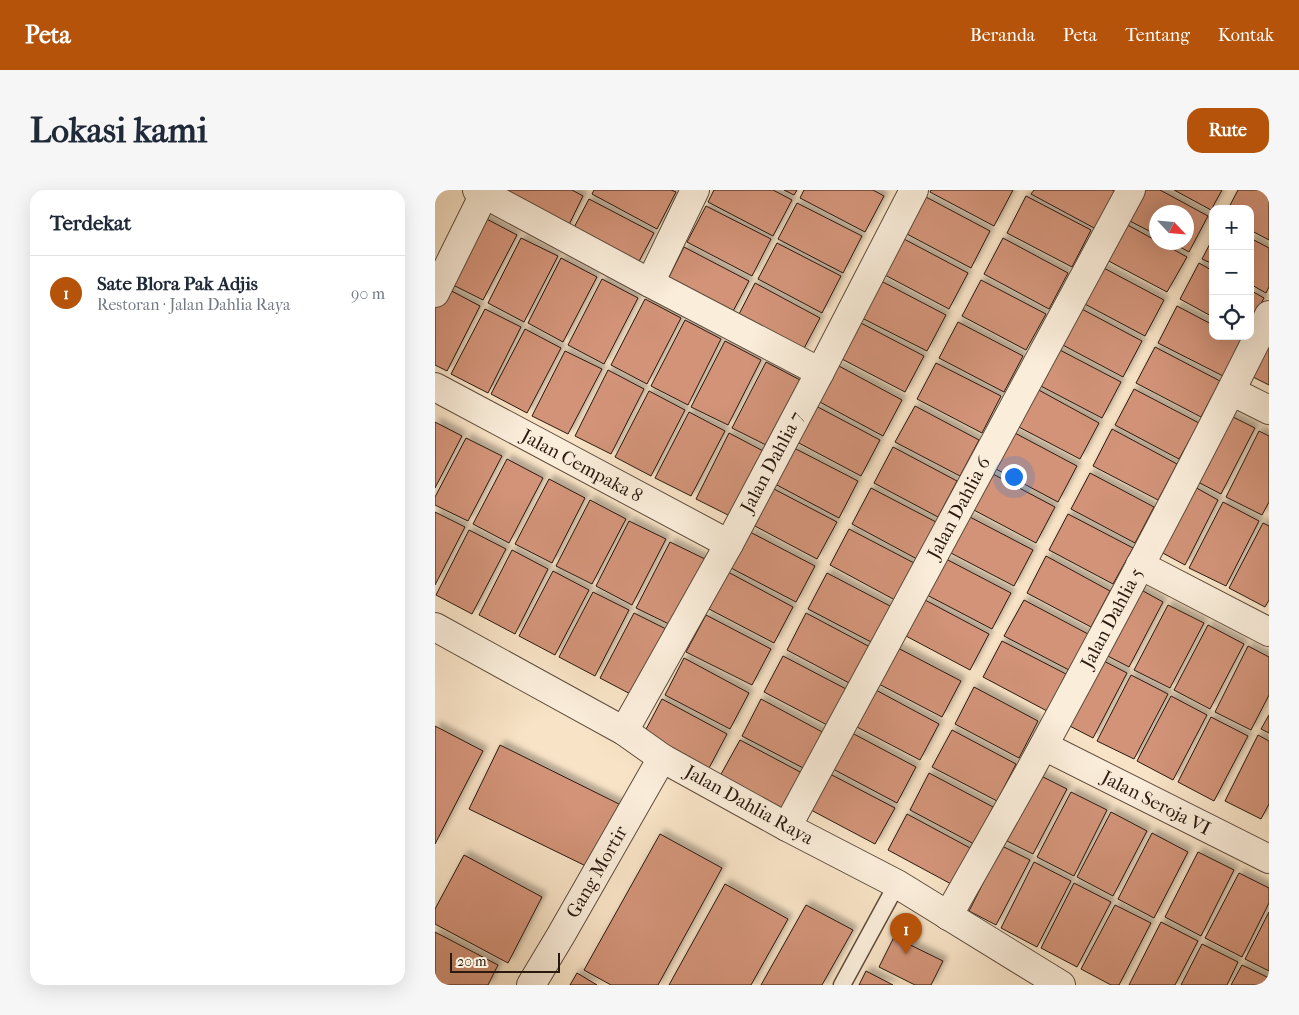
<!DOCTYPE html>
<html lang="id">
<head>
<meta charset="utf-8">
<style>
	:root { --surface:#fff; --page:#f6f6f7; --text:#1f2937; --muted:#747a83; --line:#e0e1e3; --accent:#b45309 }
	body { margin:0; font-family:"IM FELL French Canon",serif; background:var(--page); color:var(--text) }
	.controls { position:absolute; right:15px; top:15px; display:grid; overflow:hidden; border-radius:10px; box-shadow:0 5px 20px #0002 }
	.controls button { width:45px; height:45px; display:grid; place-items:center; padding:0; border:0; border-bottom:1px solid var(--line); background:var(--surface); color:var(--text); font:25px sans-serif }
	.compass { position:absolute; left:714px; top:15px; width:45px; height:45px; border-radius:50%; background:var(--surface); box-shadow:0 5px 20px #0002; rotate:116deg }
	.scale { position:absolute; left:15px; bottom:12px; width:110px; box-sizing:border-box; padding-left:5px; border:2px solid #2b190f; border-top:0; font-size:14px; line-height:18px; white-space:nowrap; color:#2b190f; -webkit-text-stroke:4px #faedda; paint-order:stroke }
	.you { position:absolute; left:578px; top:286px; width:18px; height:18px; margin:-12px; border:4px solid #fff; border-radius:50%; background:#1a73e8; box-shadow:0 0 0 8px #1a73e833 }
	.badge { display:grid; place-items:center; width:32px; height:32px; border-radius:50%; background:var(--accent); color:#fff; font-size:16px; font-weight:700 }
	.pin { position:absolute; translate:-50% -41px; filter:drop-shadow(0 1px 2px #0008) }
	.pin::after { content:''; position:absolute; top:26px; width:18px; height:15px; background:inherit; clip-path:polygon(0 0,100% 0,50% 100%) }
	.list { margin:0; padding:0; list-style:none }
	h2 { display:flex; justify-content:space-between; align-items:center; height:65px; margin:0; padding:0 20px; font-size:21px }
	h2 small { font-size:16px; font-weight:400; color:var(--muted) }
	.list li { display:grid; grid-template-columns:32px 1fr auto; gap:15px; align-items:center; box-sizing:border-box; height:75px; padding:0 20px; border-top:1px solid var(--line) }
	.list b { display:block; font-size:19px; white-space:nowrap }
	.list p { margin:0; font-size:16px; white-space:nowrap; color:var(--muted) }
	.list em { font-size:16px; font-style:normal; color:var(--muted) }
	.icon { flex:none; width:28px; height:28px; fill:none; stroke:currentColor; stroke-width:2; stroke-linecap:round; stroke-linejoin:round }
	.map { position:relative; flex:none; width:834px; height:795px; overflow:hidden; border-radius:15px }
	header { display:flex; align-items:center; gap:30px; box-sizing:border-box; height:70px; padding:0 25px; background:var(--accent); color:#fff }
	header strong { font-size:24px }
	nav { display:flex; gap:28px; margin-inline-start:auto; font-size:18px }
	.intro { display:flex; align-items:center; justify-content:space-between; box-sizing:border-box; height:120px; padding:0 30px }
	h1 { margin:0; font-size:35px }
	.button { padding:12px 22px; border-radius:15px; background:var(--accent); color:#fff; font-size:18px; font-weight:700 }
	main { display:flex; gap:30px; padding:0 30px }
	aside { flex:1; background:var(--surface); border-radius:15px; box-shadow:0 5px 20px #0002 }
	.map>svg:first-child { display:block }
</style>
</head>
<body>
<header>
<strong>Peta</strong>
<nav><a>Beranda</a><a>Peta</a><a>Tentang</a><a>Kontak</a></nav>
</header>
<div class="intro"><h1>Lokasi kami</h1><a class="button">Rute</a></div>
<main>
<aside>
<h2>Terdekat<small></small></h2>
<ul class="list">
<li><span class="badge">1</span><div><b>Sate Blora Pak Adjis</b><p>Restoran · Jalan Dahlia Raya</p></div><em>90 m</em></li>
</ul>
</aside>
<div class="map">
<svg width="834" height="795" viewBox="0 0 834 795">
	<defs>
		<filter id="shadow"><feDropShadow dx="4.5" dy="-4.5" stdDeviation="2.5" flood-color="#0004"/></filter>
	</defs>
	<rect width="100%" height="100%" fill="#f8e3c6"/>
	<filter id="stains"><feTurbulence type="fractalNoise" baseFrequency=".004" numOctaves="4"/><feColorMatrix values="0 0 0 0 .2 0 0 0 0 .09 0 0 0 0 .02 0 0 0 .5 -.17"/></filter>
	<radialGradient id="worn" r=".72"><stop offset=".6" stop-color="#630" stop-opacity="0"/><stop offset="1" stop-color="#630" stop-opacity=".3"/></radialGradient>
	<g fill="#d29378" stroke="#2b190f" filter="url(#shadow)">
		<polygon points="70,0 137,0 148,6 130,43"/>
		<polygon points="159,0 236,0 241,2 222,39 157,4"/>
		<polygon points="279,0 338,0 357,10 338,46 273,12"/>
		<polygon points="349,0 362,0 359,5"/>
		<polygon points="369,0 438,0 449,6 430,42 365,8"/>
		<polygon points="496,0 578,0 559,36 495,2"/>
		<polygon points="599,0 677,0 681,2 661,39 596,4"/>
		<polygon points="704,0 725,0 773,26 754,62 736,52 752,52 752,22 722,22 722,45 689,28"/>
		<polygon points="739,0 787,0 776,20"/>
		<polygon points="803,0 827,0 834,3 834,50 815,40 815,19 793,19"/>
		<polygon points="591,6 656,40 637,77 572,43"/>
		<polygon points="491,7 555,41 536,78 472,44"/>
		<polygon points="154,9 219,43 200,79 135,45"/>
		<polygon points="362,13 427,46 408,83 343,49"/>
		<polygon points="271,16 336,49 317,86 252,52"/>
		<polygon points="46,26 82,45 48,110 12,92"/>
		<polygon points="687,32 722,51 722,52 725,52 752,67 732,102 668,68"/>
		<polygon points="86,48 123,66 89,132 53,113"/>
		<polygon points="568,48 633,83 614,119 549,84"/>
		<polygon points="778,48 778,74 767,69"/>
		<polygon points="815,48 834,58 834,97 831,103 815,94"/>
		<polygon points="469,49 533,83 514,119 450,85"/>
		<polygon points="342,53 406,86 387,123 323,89"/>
		<polygon points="249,57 314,91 295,127 231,93"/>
		<polygon points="126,68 162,87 128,152 93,133"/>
		<polygon points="764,73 778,81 778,127 745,109"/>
		<polygon points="665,76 729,110 710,146 646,112"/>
		<polygon points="167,89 203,108 169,174 133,155"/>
		<polygon points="546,90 611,124 591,160 527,126"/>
		<polygon points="446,91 511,125 492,161 427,128"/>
		<polygon points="320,93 385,128 366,164 301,130"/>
		<polygon points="9,97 45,116 12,181 0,175 0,115"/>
		<polygon points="815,100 829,108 815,133"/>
		<polygon points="210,109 246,128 212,194 176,175"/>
		<polygon points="742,116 778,135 778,146 799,146 807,150 788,186 723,153"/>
		<polygon points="643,117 707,151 688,187 624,153"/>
		<polygon points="50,119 86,137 53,203 16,184"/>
		<polygon points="250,130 286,149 253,215 216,196"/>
		<polygon points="424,132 489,166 470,202 405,168"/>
		<polygon points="523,132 588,166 569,202 504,168"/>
		<polygon points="90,139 126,158 92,223 56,204"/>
		<polygon points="834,140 834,195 812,184"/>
		<polygon points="290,151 326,170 293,235 256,217"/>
		<polygon points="720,157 785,191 766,227 701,193"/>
		<polygon points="621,158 686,192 667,228 602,194"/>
		<polygon points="130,161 167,179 133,244 97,226"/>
		<polygon points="331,172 367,191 333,256 297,238"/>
		<polygon points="501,173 566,206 547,243 482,209"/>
		<polygon points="402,175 467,210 448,246 383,211"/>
		<polygon points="173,180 209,199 176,264 140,246"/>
		<polygon points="600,198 664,233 645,269 580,235"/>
		<polygon points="699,199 764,233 744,269 680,235"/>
		<polygon points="214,201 250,220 216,286 180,267"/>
		<polygon points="381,216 445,250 426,286 362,252"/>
		<polygon points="480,216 544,250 525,286 460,252"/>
		<polygon points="254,222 290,241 256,306 220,288"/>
		<polygon points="794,225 820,238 786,304 761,291"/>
		<polygon points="0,232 27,246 0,298"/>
		<polygon points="677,239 742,274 723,310 658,276"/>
		<polygon points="824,241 834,246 834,312 827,325 791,307"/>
		<polygon points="578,242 642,276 623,312 559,278"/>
		<polygon points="294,243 330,262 297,327 261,309"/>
		<polygon points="31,248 67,266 33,331 0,315 0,307"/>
		<polygon points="458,257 522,291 503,327 439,293"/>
		<polygon points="359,258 423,291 404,328 340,294"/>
		<polygon points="72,269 108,288 74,353 38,334"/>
		<polygon points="556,283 620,317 601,353 537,319"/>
		<polygon points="655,283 719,317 700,353 636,319"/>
		<polygon points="114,289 150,308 117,373 80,354"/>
		<polygon points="758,296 783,310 750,375 724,361"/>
		<polygon points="337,298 402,332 382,369 318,335"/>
		<polygon points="436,298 501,332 482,369 417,334"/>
		<polygon points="155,310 191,329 157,394 121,376"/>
		<polygon points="788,312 824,331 791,396 754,378"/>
		<polygon points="0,322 30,337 0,395"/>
		<polygon points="633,324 698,358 678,394 614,360"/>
		<polygon points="533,326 598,360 579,396 514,362"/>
		<polygon points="194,331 231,349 197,415 161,396"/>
		<polygon points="828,333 834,336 834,410 830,417 794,398"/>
		<polygon points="414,339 479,373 460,410 395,375"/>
		<polygon points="34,340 71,359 37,424 1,405"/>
		<polygon points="315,342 380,376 361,412 296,378"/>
		<polygon points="235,352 272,370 238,436 201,418"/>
		<polygon points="77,360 113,379 80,444 44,425"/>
		<polygon points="611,366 675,401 656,437 592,403"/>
		<polygon points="511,369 576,403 557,439 492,405"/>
		<polygon points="118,381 154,400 120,465 84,446"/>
		<polygon points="293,382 358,417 339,453 274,419"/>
		<polygon points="392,383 457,417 438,453 373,419"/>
		<polygon points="699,396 728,412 694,477 665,462"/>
		<polygon points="158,402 194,420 160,486 124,467"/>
		<polygon points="490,410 554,444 535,480 471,446"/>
		<polygon points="589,410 653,444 634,480 569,446"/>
		<polygon points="733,415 769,433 735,498 699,480"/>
		<polygon points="199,423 235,441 201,507 165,488"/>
		<polygon points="371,423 435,457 416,494 352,460"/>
		<polygon points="271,425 336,459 317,495 251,462"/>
		<polygon points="773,435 809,454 775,519 739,500"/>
		<polygon points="567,451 631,484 612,521 548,487"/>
		<polygon points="813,456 834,467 834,505 816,540 780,522"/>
		<polygon points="461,457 526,491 507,527 442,493"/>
		<polygon points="348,466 413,500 394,536 329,502"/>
		<polygon points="249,468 314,503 295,539 230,505"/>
		<polygon points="663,468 692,483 658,548 629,533"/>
		<polygon points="696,485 733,504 699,569 662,551"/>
		<polygon points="539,497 603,531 584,568 520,534"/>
		<polygon points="439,499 504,534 485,570 420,536"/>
		<polygon points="736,506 772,525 738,590 702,571"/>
		<polygon points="227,509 292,544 273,580 208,545"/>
		<polygon points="326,509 391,544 372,580 307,546"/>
		<polygon points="834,525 834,543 826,539"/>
		<polygon points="776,527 813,546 779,611 743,592"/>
		<polygon points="0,536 48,561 0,654"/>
		<polygon points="517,540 581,574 562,611 497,577"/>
		<polygon points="417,543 481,577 462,613 398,579"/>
		<polygon points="823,545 834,551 834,614 826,629 790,611"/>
		<polygon points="305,550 369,584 350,620 285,586"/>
		<polygon points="65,555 188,616 157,679 34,619"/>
		<polygon points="494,583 558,617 539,654 475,620"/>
		<polygon points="395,584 460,618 440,654 376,620"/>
		<polygon points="604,585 632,599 598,664 570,650"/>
		<polygon points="636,602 672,620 639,686 602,667"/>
		<polygon points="676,622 712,641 678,706 642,687"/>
		<polygon points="472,624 537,659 518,695 453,660"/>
		<polygon points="717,643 753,662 719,728 683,709"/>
		<polygon points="225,644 287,678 223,795 176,795 149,780"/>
		<polygon points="567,656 595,670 561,735 534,721"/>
		<polygon points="763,662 799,680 766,746 730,727"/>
		<polygon points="29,665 107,707 73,773 0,734 0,719"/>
		<polygon points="599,672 636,691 602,757 566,738"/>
		<polygon points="804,683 834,698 834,713 807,767 770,748"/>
		<polygon points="639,693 676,712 642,777 606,758"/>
		<polygon points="290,694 353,729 316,795 234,795"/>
		<polygon points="371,715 418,740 387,795 326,795"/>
		<polygon points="680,715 716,733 684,795 676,795 646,779"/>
		<polygon points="834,722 834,781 810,769"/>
		<polygon points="726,732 763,751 740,795 694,795"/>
		<polygon points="0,742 63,775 53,795 0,795"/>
		<polygon points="459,747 508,771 496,795 480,795 444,777"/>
		<polygon points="767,754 803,772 792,795 746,795"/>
		<polygon points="807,775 834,788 834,795 796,795"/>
		<polygon points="431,781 458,795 424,795"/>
		<polygon points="142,783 162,795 135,795"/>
	</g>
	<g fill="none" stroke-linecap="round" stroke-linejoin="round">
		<defs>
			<polyline id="lane" points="407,795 462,694"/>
			<g id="street">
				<polyline points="42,0 215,93 385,182"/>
				<polyline points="215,93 260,0"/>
				<polyline points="0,103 51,0"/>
				<polyline points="0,197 294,354"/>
				<polyline points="796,201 834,220"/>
				<polyline points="705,375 834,442"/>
				<polyline points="0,437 189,541 227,568 352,637 462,694 626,795"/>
				<polyline points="189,541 294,354 385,182 479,0"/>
				<polyline points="609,556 834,669"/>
				<polyline points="352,637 696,0"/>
				<path d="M 513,726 C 545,669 578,612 609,555 C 686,413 762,270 834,125"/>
				<polyline points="96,795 126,745 227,568"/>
			</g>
		</defs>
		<use href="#lane" stroke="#5e4c3d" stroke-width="19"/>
		<use href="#street" stroke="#5e4c3d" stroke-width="30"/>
		<use href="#lane" stroke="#faedda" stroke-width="16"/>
		<use href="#street" stroke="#faedda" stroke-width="28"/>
	</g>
	<g text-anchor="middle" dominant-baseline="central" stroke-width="4.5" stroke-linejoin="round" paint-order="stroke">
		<g font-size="19" fill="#2b190f" stroke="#faedda">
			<text transform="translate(337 272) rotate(-62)">Jalan Dahlia 7</text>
			<text transform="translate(147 276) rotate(28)">Jalan Cempaka 8</text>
			<text transform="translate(524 318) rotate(-62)">Jalan Dahlia 6</text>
			<text transform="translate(677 428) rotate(-62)">Jalan Dahlia 5</text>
			<text transform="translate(721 613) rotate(27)">Jalan Seroja VI</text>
			<text transform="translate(314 615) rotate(29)">Jalan Dahlia Raya</text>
			<text transform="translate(162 682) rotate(-60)">Gang Mortir</text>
		</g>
	</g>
	<rect width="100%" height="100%" filter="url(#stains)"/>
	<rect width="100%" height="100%" fill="url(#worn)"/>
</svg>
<div class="controls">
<button>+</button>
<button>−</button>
<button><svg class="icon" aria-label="locate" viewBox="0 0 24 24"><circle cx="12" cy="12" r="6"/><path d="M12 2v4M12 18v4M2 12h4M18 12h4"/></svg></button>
</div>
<svg class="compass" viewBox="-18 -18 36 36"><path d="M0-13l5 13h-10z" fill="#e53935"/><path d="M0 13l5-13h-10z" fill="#747a83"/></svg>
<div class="scale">20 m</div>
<div class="you"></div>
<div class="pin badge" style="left:471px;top:764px">1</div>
</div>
</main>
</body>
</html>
